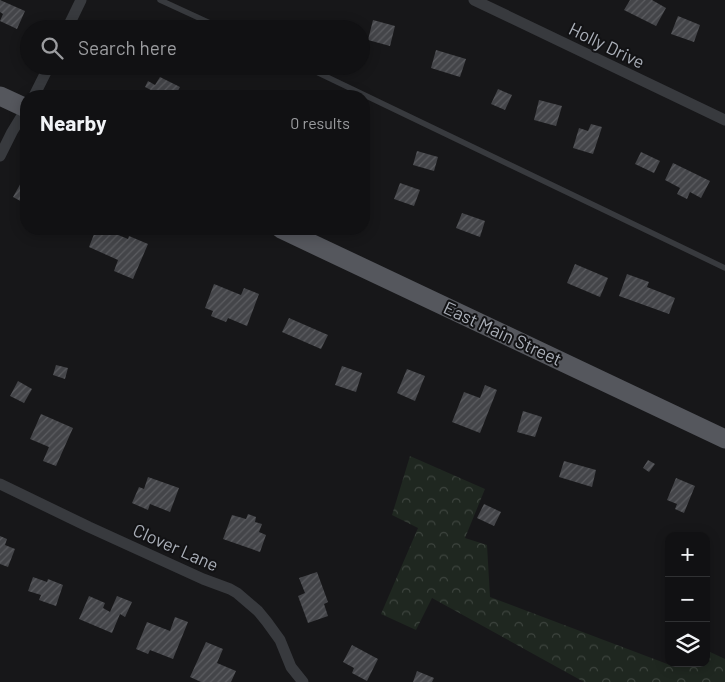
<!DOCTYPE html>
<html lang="en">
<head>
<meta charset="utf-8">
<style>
	:root { --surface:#111113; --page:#1a1a1c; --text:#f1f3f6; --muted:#9c9da0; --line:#303133 }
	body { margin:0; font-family:Barlow,sans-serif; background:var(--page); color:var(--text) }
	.controls { position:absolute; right:15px; bottom:15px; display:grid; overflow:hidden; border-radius:10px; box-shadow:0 2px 12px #0003 }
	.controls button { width:45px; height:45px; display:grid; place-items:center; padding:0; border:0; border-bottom:1px solid var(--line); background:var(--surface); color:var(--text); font:25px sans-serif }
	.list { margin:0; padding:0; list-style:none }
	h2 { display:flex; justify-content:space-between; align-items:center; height:65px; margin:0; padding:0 20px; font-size:21px }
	h2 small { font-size:16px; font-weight:400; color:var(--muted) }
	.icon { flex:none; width:28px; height:28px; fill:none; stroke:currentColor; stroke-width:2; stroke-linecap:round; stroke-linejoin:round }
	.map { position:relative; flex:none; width:725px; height:682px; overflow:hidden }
	.search { position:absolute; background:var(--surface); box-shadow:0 2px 12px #0003; left:20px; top:20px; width:350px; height:55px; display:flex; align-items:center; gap:12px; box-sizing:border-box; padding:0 18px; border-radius:28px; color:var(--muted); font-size:19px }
	.panel { position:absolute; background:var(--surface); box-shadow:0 2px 12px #0003; left:20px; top:90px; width:350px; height:145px; border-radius:20px }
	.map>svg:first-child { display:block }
</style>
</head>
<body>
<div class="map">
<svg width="725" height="682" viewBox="0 0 725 682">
	<defs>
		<pattern id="forest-crowns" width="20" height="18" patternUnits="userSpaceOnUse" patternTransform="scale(1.25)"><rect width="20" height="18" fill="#1f2720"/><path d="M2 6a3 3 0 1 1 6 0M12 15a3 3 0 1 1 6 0" fill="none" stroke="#3d443e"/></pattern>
		<pattern id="building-hatch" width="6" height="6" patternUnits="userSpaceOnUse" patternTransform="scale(1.25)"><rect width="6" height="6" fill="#444549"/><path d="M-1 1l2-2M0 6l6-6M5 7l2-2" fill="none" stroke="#5c5d61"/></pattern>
	</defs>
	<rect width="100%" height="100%" fill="#171719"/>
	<polygon fill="url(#forest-crowns)" points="410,456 485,489 465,538 487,545 490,597 670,665 671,663 706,663 706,650 725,659 725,682 584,682 432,598 416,630 381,614 418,528 392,515"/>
	<g fill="url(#building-hatch)">
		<polygon points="0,0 25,11 17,29 0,21 3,14 0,12"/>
		<polygon points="630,0 652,0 666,8 656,26 624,10"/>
		<polygon points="678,16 700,25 694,42 671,34"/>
		<polygon points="373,20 395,26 390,46 368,40"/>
		<polygon points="436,50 466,59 460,77 431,68"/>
		<polygon points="160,77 180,87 175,96 163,96 145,87 148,81 155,85"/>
		<polygon points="498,89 512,95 505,110 491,104"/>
		<polygon points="539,100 562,106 556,126 534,120"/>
		<polygon points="591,124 602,127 593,154 573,148 579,128 588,131"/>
		<polygon points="417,151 438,157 434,171 413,165"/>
		<polygon points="641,152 660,161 654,173 635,164"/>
		<polygon points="673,163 710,181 701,198 690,192 687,199 677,194 680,188 665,180"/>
		<polygon points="22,181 26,184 26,204 13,197"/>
		<polygon points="400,183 420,190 414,206 394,199"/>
		<polygon points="462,213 485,221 480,237 456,228"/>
		<polygon points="96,229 110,235 111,232 128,239 129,236 148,244 133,279 114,271 118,260 89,247"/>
		<polygon points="575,264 608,278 600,297 567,283"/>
		<polygon points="627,274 649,282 647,287 675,298 669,314 619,296"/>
		<polygon points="214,284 241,295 244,288 259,294 247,326 228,318 226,322 211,316 213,311 205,308"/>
		<polygon points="289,318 328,335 321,349 282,332"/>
		<polygon points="56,365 68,368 65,379 53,375"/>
		<polygon points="342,366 362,373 356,392 335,385"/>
		<polygon points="407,369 425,376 415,401 397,393"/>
		<polygon points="18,381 32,389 24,403 10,396"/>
		<polygon points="485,385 497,390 480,433 452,422 464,392 480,398"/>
		<polygon points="523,411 542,417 535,437 517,432"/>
		<polygon points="41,414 73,428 56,466 43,461 49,447 30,439"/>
		<polygon points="648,460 655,464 649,472 643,468"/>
		<polygon points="564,461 596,470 592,487 559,477"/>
		<polygon points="148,477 179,488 170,512 150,504 148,510 132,503 139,487 144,489"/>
		<polygon points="676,478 695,486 684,513 675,509 677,504 667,500"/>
		<polygon points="484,504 501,512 494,526 477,518"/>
		<polygon points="248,514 256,517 255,522 262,524 259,532 266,535 260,552 223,539 232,515 246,519"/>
		<polygon points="0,536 7,539 5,545 15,549 8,567 0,564"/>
		<polygon points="317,572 328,602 324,604 328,616 308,623 298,596 305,593 299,578"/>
		<polygon points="33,577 47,582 48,579 63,585 56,606 39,600 41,595 28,591"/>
		<polygon points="89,596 105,603 103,608 110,612 117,596 132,602 125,617 120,614 112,633 79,619"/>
		<polygon points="175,617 188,622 173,659 150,650 148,654 136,649 147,622 170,631"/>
		<polygon points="206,642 223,649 217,663 236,671 231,682 201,682 190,677"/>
		<polygon points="352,645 378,659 367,681 352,673 354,668 343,662"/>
		<polygon points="417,671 434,678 432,682 413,682"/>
	</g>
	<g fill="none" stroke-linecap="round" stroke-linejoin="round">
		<g stroke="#383a3e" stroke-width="5.5">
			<polyline points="160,0 223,29"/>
			<polyline points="304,66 725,268"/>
		</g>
		<g stroke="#383a3e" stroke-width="11">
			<polyline points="474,0 725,120"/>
			<polyline points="67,29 81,0"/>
			<polyline points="34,96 49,66"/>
			<polyline points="0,156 12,132 26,109"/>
			<polyline points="0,484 89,527 203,579 230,589 237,593 258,611 267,622 280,640 291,667 303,682"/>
		</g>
		<g stroke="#55575d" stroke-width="19">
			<polyline points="0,96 26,108"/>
			<polyline points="281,229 725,439"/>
		</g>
	</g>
	<g text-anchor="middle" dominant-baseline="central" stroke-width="4" stroke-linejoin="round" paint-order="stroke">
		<g font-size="18" fill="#aaafb8" stroke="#121214">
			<text transform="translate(607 45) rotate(26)">Holly Drive</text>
			<text transform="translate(503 333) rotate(25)">East Main Street</text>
			<text transform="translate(176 547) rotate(24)">Clover Lane</text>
		</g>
	</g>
</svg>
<div class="controls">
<button>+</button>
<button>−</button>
<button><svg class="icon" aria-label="layers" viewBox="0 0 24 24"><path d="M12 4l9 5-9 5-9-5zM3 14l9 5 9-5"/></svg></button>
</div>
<div class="search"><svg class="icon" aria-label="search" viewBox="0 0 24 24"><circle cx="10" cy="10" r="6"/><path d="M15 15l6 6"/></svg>Search here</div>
<section class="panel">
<h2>Nearby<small>0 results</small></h2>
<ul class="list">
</ul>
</section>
</div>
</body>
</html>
